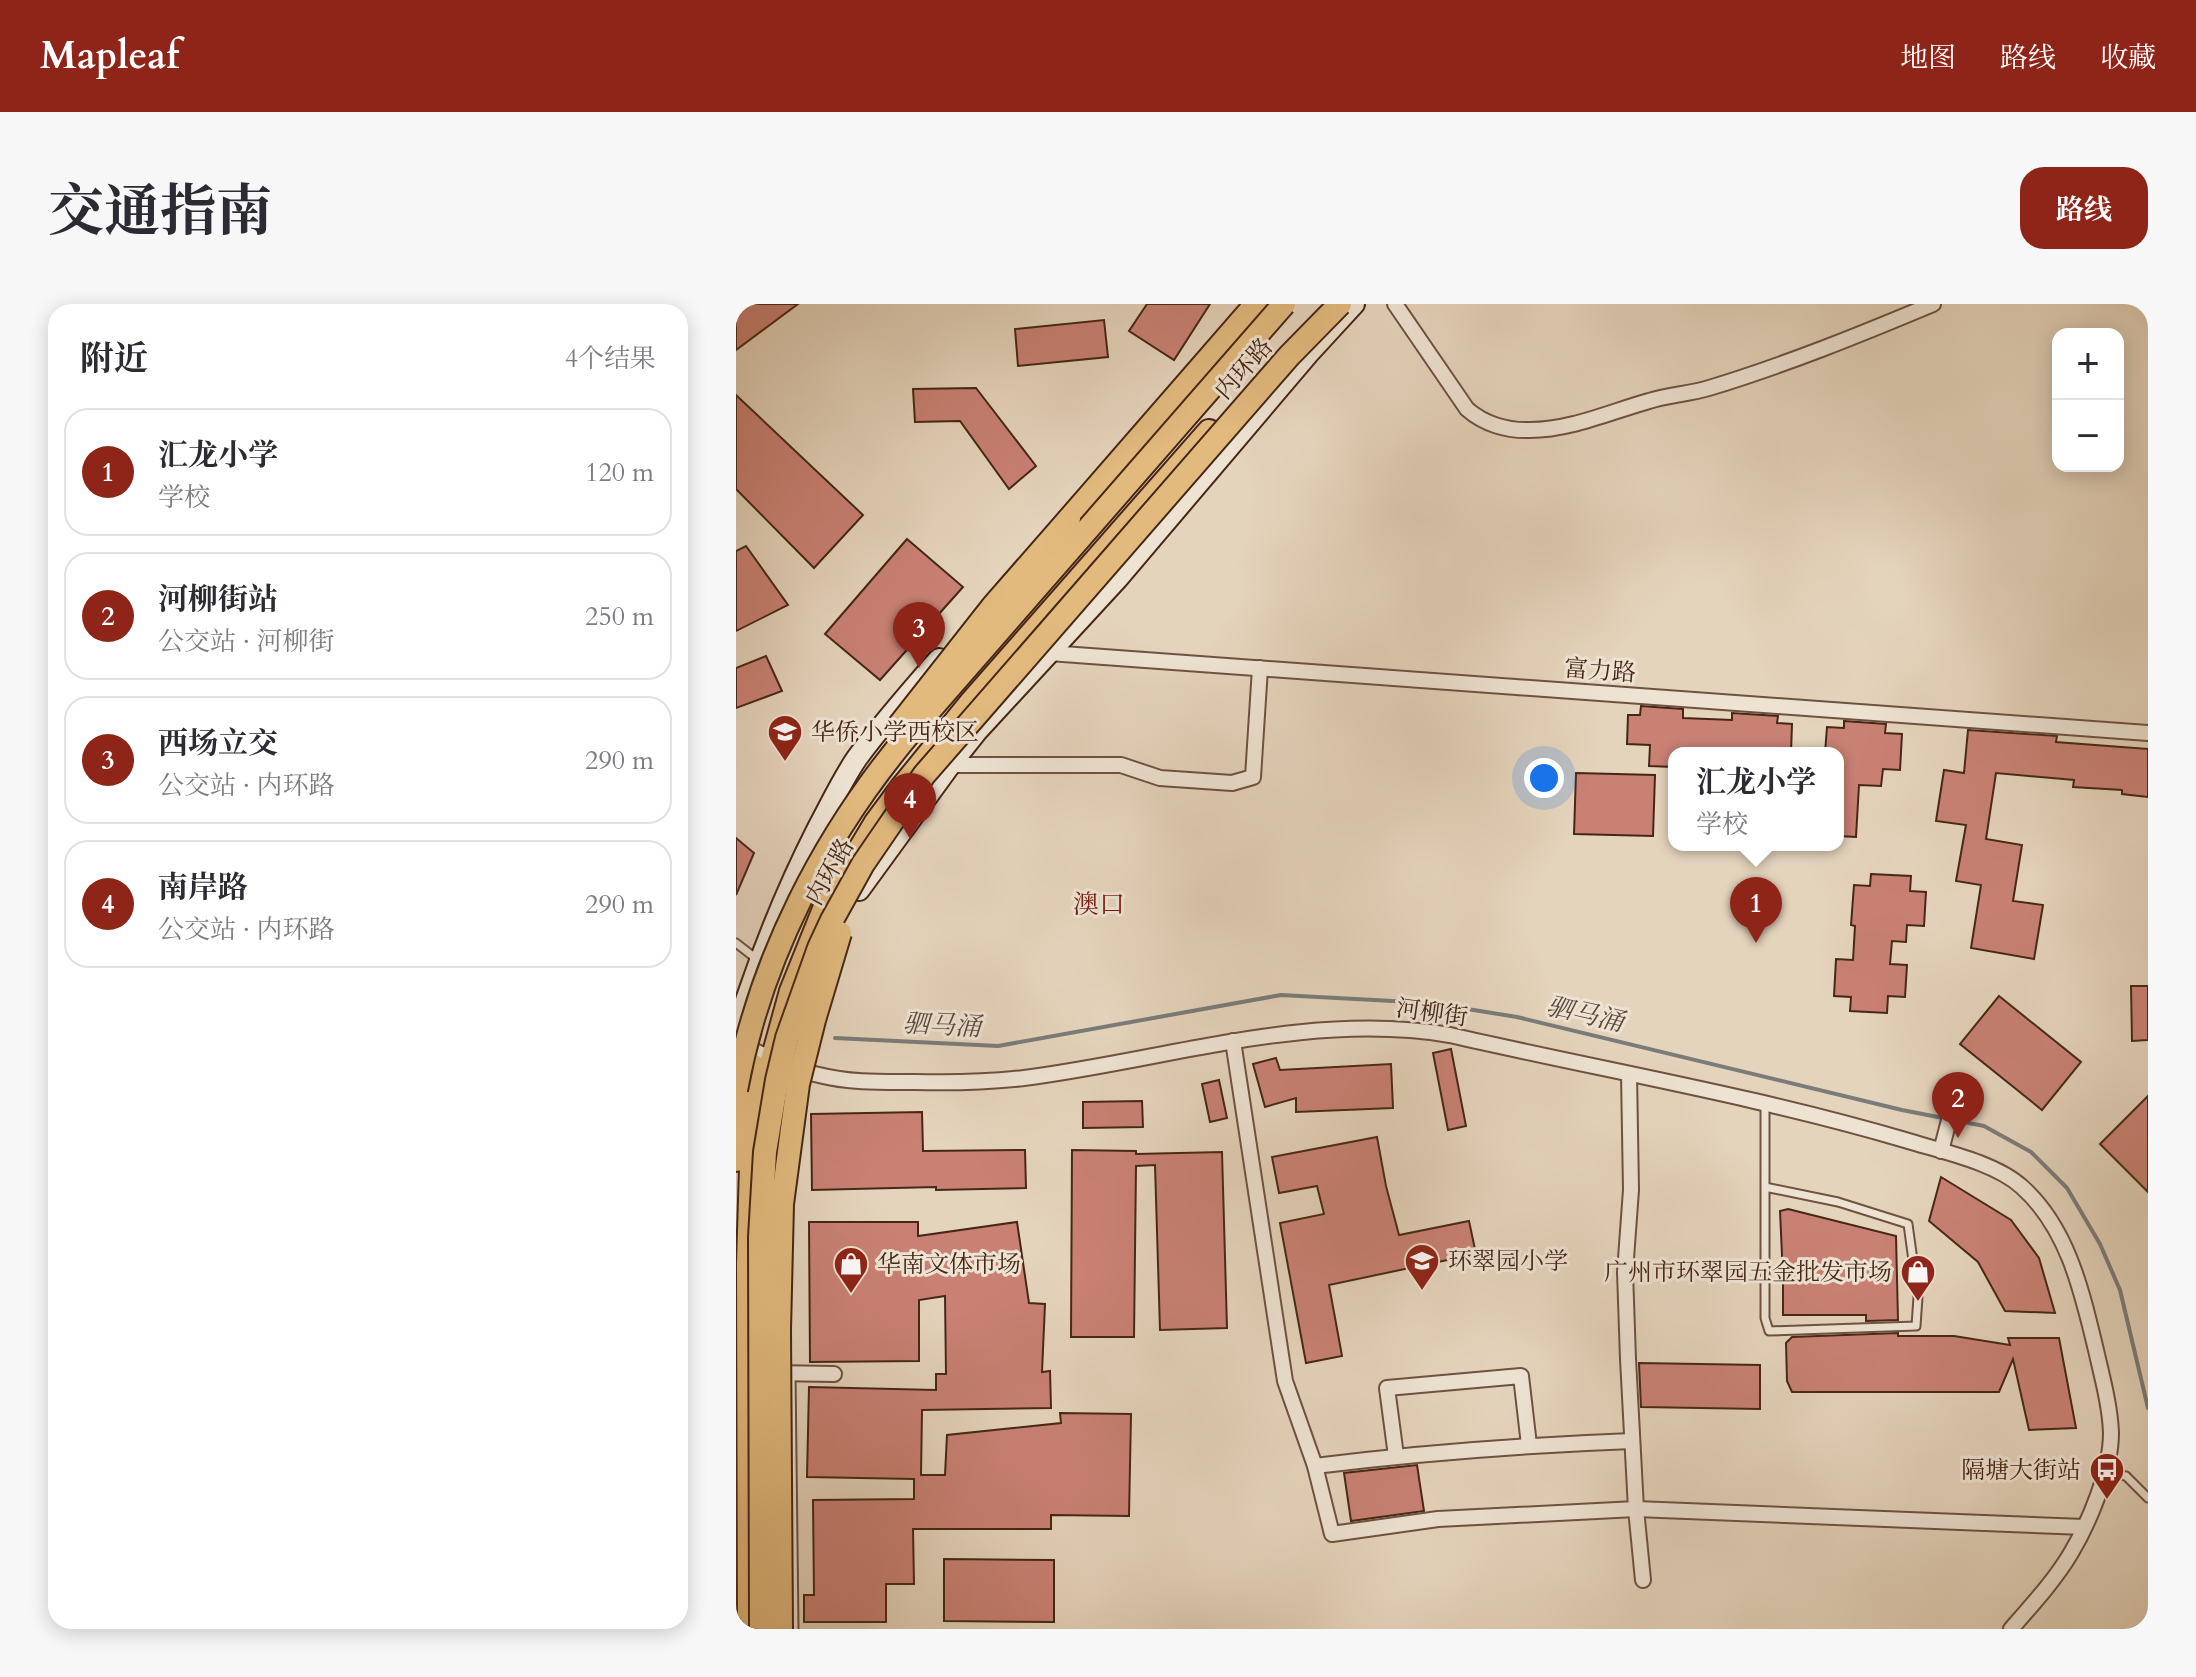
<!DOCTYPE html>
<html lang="zh">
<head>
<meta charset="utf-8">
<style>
	:root { --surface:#fff; --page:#f7f7f7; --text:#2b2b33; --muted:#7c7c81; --line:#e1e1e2; --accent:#8f2418 }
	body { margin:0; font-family:Cardo,"Noto Serif SC",serif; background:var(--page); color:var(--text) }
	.controls { position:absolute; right:24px; top:24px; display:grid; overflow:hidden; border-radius:16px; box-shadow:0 4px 20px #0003 }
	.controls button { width:72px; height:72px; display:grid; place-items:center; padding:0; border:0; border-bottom:2px solid var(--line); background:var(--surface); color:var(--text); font:40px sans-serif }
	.you { position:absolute; left:808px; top:474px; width:28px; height:28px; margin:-20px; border:6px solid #fff; border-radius:50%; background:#1a73e8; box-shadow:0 0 0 12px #1a73e833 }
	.badge { display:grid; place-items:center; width:52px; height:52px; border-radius:50%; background:var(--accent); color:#fff; font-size:26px; font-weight:700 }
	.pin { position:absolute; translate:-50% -66px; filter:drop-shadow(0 2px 4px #0008) }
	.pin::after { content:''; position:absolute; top:42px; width:28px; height:24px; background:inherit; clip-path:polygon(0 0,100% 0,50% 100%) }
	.popup { position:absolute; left:932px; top:443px; width:176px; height:104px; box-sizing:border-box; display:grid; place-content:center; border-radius:16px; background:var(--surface); filter:drop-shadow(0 2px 6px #0005); font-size:26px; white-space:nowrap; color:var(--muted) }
	.popup b { font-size:30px; color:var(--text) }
	.popup::after { content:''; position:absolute; left:50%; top:100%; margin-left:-16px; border:16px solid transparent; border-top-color:var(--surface) }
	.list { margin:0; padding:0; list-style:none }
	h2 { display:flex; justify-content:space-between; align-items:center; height:104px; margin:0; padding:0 32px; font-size:34px }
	h2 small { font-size:26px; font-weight:400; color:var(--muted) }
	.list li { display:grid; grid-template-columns:52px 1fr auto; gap:24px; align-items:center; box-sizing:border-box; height:128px; margin:0 16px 16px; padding:0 16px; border:2px solid var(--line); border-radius:24px }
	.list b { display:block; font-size:30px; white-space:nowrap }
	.list p { margin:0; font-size:26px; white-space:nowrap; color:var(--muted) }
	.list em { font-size:26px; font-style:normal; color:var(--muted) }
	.map { position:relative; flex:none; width:1412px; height:1325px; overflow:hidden; border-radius:24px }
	header { display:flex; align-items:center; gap:48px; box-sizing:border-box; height:112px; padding:0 40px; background:var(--accent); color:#fff }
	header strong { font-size:38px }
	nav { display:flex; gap:44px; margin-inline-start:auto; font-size:28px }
	.intro { display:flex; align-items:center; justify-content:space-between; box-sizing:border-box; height:192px; padding:0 48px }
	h1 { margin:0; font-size:56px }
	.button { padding:20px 36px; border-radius:24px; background:var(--accent); color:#fff; font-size:28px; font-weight:700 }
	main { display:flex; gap:48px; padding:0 48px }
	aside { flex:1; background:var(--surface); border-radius:24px; box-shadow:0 4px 20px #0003 }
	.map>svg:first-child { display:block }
</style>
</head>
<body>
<header>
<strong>Mapleaf</strong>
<nav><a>地图</a><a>路线</a><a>收藏</a></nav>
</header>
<div class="intro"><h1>交通指南</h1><a class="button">路线</a></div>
<main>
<aside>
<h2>附近<small>4个结果</small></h2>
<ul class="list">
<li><span class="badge">1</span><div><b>汇龙小学</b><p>学校</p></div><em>120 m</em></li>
<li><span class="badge">2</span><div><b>河柳街站</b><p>公交站 · 河柳街</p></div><em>250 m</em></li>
<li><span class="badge">3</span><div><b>西场立交</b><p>公交站 · 内环路</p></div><em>290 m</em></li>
<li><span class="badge">4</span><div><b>南岸路</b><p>公交站 · 内环路</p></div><em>290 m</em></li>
</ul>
</aside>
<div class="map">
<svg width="1412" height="1325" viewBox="0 0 1412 1325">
	<rect width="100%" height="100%" fill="#e5d4bc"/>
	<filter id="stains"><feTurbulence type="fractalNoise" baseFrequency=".0025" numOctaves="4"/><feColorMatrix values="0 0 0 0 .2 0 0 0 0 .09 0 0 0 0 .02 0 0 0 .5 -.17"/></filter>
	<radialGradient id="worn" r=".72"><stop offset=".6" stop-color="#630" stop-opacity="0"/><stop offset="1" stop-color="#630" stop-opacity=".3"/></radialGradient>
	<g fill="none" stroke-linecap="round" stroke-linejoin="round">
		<polyline stroke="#7a7c7a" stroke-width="4" points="99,734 262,742 545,691 694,699 781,713 1166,806 1248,822 1295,848 1331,884 1364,940 1384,986 1412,1104"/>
	</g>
	<g fill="#c98174" stroke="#462716" stroke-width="2">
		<polygon points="0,0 62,0 0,46"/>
		<polygon points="411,0 474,0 438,56 393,27"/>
		<polygon points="368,16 372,53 282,62 279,25"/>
		<polygon points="240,84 300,162 273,185 224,117 179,118 177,85"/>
		<polygon points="0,91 127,211 78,264 0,185"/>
		<polygon points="171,235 227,283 144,376 89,330"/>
		<polygon points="10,242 52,301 0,327 0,247"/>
		<polygon points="30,352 46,387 0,404 0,364"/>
		<polygon points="905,402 947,405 947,414 996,416 996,409 1042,412 1041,419 1056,420 1055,449 938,449 938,463 913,462 914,441 891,440 892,411 904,411"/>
		<polygon points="1108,417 1150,420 1149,429 1166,430 1164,466 1147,465 1145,482 1123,481 1120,533 1102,532 1102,449 1089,449 1091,423 1108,424"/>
		<polygon points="1232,426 1321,432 1320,438 1412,445 1412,493 1386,490 1386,486 1337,483 1338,476 1260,469 1250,535 1286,541 1277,597 1307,601 1298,655 1235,644 1245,581 1220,577 1230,521 1200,517 1208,466 1228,469"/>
		<polygon points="840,469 919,471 917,532 838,530"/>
		<polygon points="0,534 18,549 0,591"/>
		<polygon points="1135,570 1175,572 1174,587 1190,588 1188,622 1171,621 1170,638 1156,637 1154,660 1171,661 1169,693 1152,692 1151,709 1114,707 1115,693 1098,692 1100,655 1117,656 1119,622 1115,621 1118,581 1134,582"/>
		<polygon points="1395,682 1412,682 1412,736 1396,737"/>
		<polygon points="1263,692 1345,758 1306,806 1224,740"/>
		<polygon points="715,745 730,822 712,826 697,749"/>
		<polygon points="540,754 544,766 655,760 657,804 560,808 560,794 529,803 517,760"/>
		<polygon points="483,776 491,814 474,818 466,780"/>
		<polygon points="1412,792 1412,888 1364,840"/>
		<polygon points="406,797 407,823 347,824 347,798"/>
		<polygon points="186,808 187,847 289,846 290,884 200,886 200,883 76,886 75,810"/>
		<polygon points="641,833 650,882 663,931 733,917 740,950 593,981 606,1052 570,1059 544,919 588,910 581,882 543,889 536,853"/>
		<polygon points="336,846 400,847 400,850 486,848 491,1024 424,1026 419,861 400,862 398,1033 335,1033"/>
		<polygon points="1205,873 1275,916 1303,954 1319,1009 1269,1007 1242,958 1193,917"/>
		<polygon points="1052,905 1160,932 1162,1016 1130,1017 1130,1011 1047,1011 1047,973 1044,907"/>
		<polygon points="73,918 182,918 182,932 281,918 293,999 309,1000 306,1068 314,1067 315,1104 186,1106 185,1171 209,1171 211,1131 325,1119 324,1109 395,1110 393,1212 315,1211 315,1225 177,1225 178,1280 150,1280 150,1318 68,1318 68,1291 78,1291 77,1196 178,1195 178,1175 71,1173 73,1083 200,1086 200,1070 210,1070 209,992 183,996 183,1057 74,1058"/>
		<polygon points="1162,1029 1162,1032 1218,1032 1274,1041 1272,1034 1323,1034 1340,1124 1293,1126 1277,1055 1263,1088 1056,1088 1051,1077 1050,1039 1056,1033"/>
		<polygon points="903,1059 1024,1061 1024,1105 905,1103"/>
		<polygon points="681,1161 688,1207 615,1217 608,1169"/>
		<polygon points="208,1255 318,1256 318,1318 208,1317"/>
	</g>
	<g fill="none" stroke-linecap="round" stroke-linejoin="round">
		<defs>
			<g id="service">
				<polyline points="0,639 22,656"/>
				<polyline points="1029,800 1029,1014 1033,1027 1180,1022 1182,993 1172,920 1102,898 1029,883"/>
				<polyline points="55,1069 58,1325"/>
				<polyline points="1369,1169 1390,1172 1412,1194"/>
			</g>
			<g id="minor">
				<path d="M 659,0 L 731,105 C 748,120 771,127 794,126 C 834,126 874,108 913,97 C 932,91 953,90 973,84 C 1049,61 1123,31 1197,0"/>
				<polyline points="313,349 1412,429"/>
				<polyline points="211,459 214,461 385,461 424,474 496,479 517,473 524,364"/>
				<polyline points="497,737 549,1077 579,1162 596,1230 702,1215 900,1205 1348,1223"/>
				<path d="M 4,740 C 30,752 55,765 83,771 C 114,779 147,778 179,778 C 216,779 252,778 288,774 C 430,756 571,707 714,731 C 866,766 1020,792 1169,836 C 1204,847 1259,858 1286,883 C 1332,924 1346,988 1360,1046 C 1366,1073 1374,1101 1375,1129 C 1375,1166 1354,1217 1335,1249 C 1319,1276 1296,1301 1275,1325"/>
				<polyline points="893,770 895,886 889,968 892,1055 900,1205 907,1276"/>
				<polyline points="1205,847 1219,793"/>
				<polyline points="37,1069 98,1070"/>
				<polyline points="660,1152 651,1084 785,1072 793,1141"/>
				<path d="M 579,1162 C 684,1149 790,1141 896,1137"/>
			</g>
			<g id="secondary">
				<polyline points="123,586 214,461 241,427 382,274 572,50 618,0"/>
				<path d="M 0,727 C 22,657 49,589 82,524 C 95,500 106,476 121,454 C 146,420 175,387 203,355"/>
			</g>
			<g id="primary">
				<polyline points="0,856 16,761"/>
				<polyline points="13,1325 12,959 15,864 30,778 55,687 88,605 140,518 166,483 236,397 473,127"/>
			</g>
			<polyline id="trunk" points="333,215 520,0"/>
		</defs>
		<use href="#service" stroke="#6e5240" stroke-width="11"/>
		<use href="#minor" stroke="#6e5240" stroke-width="18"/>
		<use href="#secondary" stroke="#462716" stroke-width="24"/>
		<use href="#primary" stroke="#462716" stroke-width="26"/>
		<use href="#trunk" stroke="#462716" stroke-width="26"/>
		<use href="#service" stroke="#eee3d3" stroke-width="7"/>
		<use href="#minor" stroke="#eee3d3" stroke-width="14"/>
		<use href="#secondary" stroke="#eee3d3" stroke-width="20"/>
		<use href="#primary" stroke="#e2ba7e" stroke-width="22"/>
		<use href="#trunk" stroke="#e2ba7e" stroke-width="22"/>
		<defs>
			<g id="trunk-bridge">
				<polyline points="161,424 257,302 333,215"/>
				<path d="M 0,786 C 24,655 88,531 173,430 L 548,0"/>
				<polyline points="25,1325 24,933 29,848 41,776 51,734 83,644 96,616 127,560 188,471 553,52 604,0"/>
				<polyline points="45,1325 43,1026 46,900 62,780 78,716 104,629"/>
			</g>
		</defs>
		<use href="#trunk-bridge" stroke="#462716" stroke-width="26" stroke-linecap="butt"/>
		<use href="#trunk-bridge" stroke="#e2ba7e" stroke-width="22"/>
	</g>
	<defs>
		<symbol id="school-pin" viewBox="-11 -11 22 30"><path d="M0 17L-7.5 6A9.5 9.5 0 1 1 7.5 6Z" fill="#8f2418" stroke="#eee3d3"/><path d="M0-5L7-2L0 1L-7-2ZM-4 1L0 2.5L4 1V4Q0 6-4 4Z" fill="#fff"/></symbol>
		<symbol id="shop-pin" viewBox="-11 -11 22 30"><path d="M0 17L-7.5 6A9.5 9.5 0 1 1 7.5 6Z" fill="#8f2418" stroke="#eee3d3"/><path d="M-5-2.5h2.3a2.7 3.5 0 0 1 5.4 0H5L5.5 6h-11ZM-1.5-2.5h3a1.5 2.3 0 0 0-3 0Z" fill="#fff"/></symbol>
		<symbol id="bus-pin" viewBox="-11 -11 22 30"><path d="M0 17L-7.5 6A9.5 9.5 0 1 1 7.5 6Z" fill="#8f2418" stroke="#eee3d3"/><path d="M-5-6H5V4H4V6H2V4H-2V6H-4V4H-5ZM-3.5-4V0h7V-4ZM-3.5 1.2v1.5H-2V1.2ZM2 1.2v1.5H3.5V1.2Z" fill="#fff"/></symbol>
	</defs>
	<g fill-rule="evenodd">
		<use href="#school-pin" x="29" y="408" width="40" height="54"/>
		<use href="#school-pin" x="666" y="937" width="40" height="54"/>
		<use href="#shop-pin" x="95" y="940" width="40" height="54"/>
		<use href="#shop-pin" x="1162" y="948" width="40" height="54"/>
		<use href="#bus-pin" x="1351" y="1146" width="40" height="54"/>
	</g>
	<g text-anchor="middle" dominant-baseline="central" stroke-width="6" stroke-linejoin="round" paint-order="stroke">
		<g font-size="24" fill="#462716" stroke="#eee3d3">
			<text transform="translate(508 65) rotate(-48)">内环路</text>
			<text transform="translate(864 367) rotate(4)">富力路</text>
			<text transform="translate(94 568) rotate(-61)">内环路</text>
			<text transform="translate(696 709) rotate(8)">河柳街</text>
		</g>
		<g font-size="24" fill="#462716" stroke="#eee3d3" text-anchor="start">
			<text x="75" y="428">华侨小学西校区</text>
			<text x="712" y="957">环翠园小学</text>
			<text x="141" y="960">华南文体市场</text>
			<text x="1156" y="968" text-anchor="end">广州市环翠园五金批发市场</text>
			<text x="1345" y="1166" text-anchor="end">隔塘大街站</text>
		</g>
		<g font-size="26" fill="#7a1f14" stroke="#eee3d3">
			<text x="363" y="600">澳口</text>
		</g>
		<g font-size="26" font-style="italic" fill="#5c4a40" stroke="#eee3d3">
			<text transform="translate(849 710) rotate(13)">驷马涌</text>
			<text transform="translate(206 721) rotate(3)">驷马涌</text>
		</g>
	</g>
	<rect width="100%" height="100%" filter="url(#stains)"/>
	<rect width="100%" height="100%" fill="url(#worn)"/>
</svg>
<div class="controls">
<button>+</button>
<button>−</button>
</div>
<div class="you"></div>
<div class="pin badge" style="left:1020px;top:639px">1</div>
<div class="popup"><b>汇龙小学</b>学校</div>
<div class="pin badge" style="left:1222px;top:834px">2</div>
<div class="pin badge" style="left:183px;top:364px">3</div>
<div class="pin badge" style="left:174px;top:535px">4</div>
</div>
</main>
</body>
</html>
